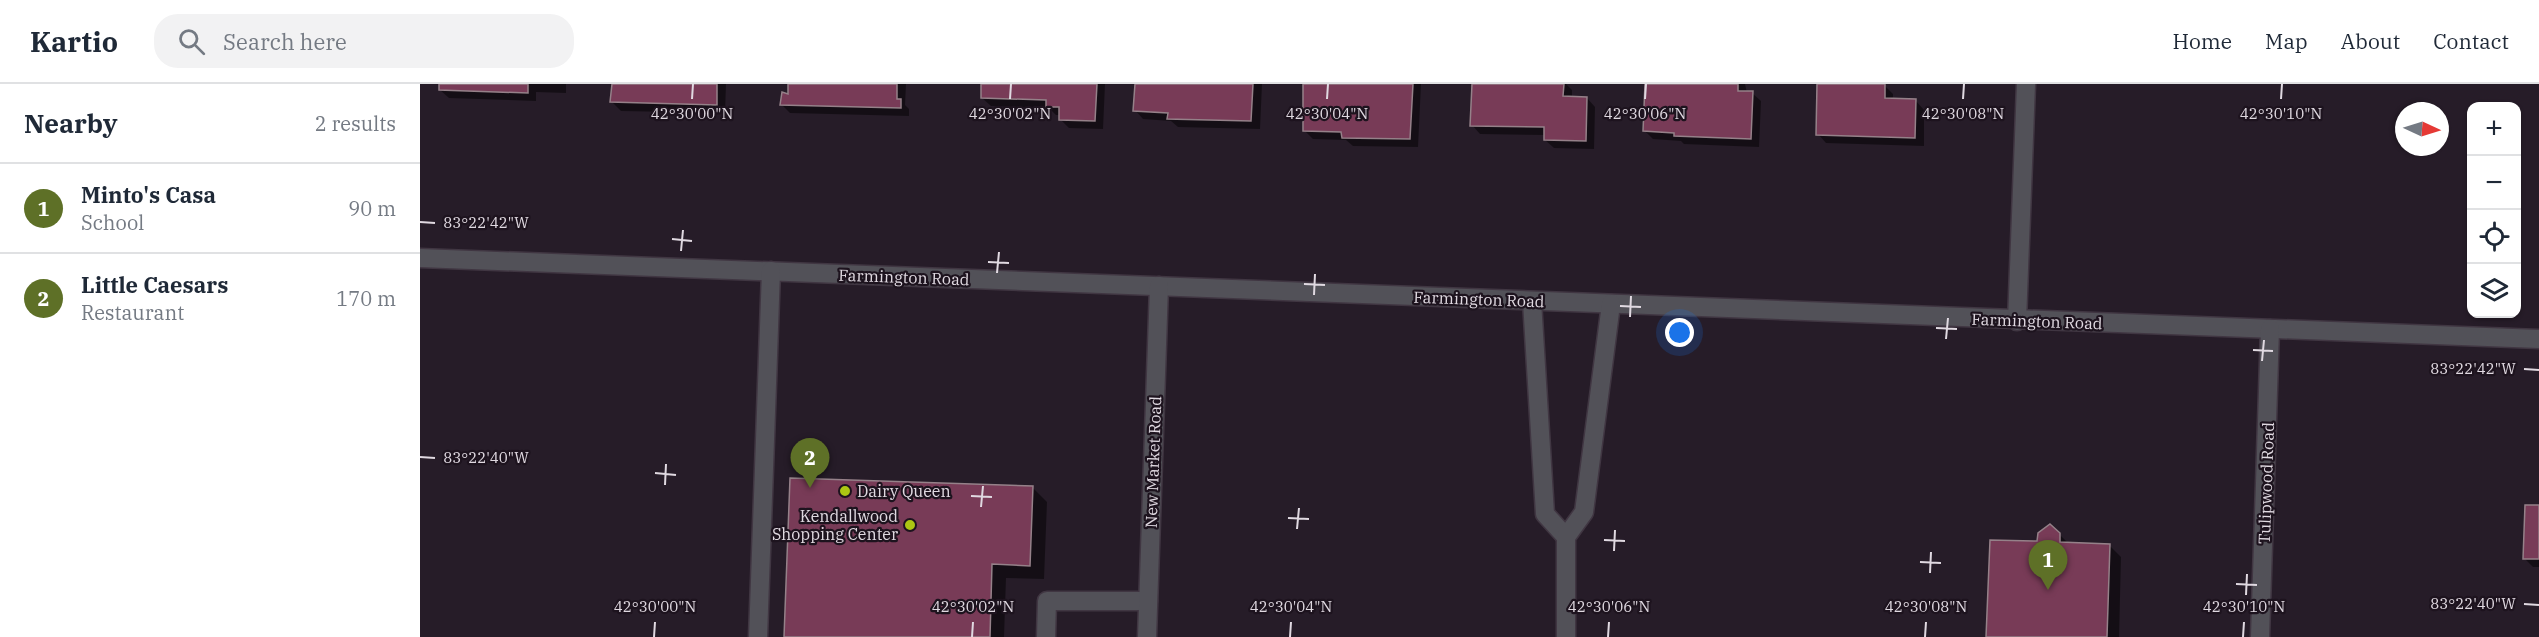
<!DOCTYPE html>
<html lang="en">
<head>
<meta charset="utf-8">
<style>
	:root { --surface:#fff; --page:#f2f2f3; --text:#1f2937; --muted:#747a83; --line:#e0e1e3; --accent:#5e7027 }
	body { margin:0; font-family:"IBM Plex Serif",serif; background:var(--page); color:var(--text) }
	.controls { position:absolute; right:18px; top:18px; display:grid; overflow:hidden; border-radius:12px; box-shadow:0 2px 4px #0004 }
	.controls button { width:54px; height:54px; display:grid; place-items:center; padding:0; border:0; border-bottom:2px solid var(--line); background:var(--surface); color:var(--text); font:30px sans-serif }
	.compass { position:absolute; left:1975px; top:18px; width:54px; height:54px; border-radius:50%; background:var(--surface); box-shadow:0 2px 4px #0004; rotate:94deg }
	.you { position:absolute; left:1260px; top:249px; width:21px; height:21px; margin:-15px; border:4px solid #fff; border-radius:50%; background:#1a73e8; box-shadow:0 0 0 9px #1a73e833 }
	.badge { display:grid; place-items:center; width:39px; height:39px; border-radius:50%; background:var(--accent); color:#fff; font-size:20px; font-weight:700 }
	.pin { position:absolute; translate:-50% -50px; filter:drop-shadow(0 2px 3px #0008) }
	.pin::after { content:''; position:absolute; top:32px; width:21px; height:18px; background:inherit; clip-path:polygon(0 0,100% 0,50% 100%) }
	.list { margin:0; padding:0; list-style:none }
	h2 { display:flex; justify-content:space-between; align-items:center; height:78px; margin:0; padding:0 24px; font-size:26px }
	h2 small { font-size:20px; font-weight:400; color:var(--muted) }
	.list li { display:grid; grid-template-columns:39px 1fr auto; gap:18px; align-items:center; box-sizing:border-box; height:90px; padding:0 24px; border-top:2px solid var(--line) }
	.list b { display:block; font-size:22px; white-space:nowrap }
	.list p { margin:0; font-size:20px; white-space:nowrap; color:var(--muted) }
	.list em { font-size:20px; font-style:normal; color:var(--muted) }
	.icon { flex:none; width:33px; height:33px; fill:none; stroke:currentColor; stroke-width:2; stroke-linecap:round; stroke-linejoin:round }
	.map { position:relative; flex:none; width:2119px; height:553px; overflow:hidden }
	header { display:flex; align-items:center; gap:36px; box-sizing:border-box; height:84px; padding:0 30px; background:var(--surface); border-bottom:2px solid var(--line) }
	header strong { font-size:28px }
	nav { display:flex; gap:33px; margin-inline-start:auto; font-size:21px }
	.search { width:420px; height:54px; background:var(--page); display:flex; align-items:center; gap:15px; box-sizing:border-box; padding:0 21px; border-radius:24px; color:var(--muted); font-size:22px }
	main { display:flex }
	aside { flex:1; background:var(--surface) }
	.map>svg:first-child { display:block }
</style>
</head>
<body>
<header>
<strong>Kartio</strong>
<div class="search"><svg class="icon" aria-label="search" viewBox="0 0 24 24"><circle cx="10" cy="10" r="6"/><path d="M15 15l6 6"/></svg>Search here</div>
<nav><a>Home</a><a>Map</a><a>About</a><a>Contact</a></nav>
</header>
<main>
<aside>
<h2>Nearby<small>2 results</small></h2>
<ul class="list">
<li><span class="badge">1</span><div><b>Minto's Casa</b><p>School</p></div><em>90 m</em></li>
<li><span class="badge">2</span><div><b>Little Caesars</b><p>Restaurant</p></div><em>170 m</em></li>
</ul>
</aside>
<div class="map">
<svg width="2119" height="553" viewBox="0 0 2119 553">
	<rect width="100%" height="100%" fill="#261c28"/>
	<g fill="#0007">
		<polygon points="20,0 146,0 146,9 116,8 116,17 29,14 20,6"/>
		<polygon points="198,0 306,0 305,29 201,27 192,18"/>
		<polygon points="369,0 486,0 485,21 489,25 489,32 370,29 362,21 369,12"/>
		<polygon points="563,0 685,0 683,45 649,44 640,35 640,31 636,31 629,24 571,22 562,14"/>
		<polygon points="716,0 842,0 840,45 758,43 751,37 723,35 715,26"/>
		<polygon points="884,0 1001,0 998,63 933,62 926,56 893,55 884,46"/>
		<polygon points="1053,0 1146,0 1152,6 1152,14 1167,14 1175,23 1174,65 1134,64 1125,56 1125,51 1060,50 1052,41"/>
		<polygon points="1226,0 1325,0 1327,9 1332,9 1341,17 1339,63 1264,60 1261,57 1233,55 1224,46"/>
		<polygon points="1399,0 1464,1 1473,10 1473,16 1496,17 1504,26 1504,62 1406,59 1398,50"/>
		<polygon points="613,404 627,418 624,495 586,494 584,553 365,553"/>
		<polygon points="2119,423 2119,483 2113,483 2104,474"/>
		<polygon points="1639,450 1649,460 1689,461 1701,473 1699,553 1568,553 1618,459"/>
	</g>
	<g fill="#783b57" stroke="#958189" stroke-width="1.5">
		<polygon points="19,0 108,0 108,9 19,6"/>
		<polygon points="192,0 297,0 297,21 190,18"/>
		<polygon points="368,0 477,0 477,15 481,15 481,24 360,21 362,8 368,10"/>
		<polygon points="561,0 677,0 675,37 639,36 639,23 626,23 626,16 561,14"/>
		<polygon points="715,0 833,0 831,37 747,35 748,29 713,27"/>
		<polygon points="883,0 993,0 990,55 922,54 921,48 883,47"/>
		<polygon points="1052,0 1144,0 1143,12 1167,13 1166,57 1124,56 1124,43 1050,42"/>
		<polygon points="1225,0 1318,0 1318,7 1333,7 1331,55 1254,52 1254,49 1223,47"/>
		<polygon points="1397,0 1465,0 1465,14 1496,15 1495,54 1396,51"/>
		<polygon points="370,394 613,402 610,482 572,480 570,553 364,553"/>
		<polygon points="2105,421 2119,421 2119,475 2103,475"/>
		<polygon points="1630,440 1640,449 1640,458 1690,460 1687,553 1566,553 1570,456 1617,457 1618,449"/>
	</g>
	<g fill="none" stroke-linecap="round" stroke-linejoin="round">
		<defs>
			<g id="minor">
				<polyline points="0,174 2119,255"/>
				<polyline points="1112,217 1125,430 1146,453"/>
				<polyline points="1597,237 1606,0"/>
				<polyline points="338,553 351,187"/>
				<polyline points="626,553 627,517 728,517"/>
				<polyline points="727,553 739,202"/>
				<polyline points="1146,553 1146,453 1164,428 1191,220"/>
				<polyline points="1840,553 1850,245"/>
			</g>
		</defs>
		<use href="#minor" stroke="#403642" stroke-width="21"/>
		<use href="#minor" stroke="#525158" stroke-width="18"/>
	</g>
	<path fill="none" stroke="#e0d9e1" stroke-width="2" d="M 272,15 L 273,0M 590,15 L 591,0M 907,15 L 908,0M 1225,15 L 1226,0M 1543,15 L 1544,0M 1861,15 L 1862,0M 0,138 L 15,139M 252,155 L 272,157M 261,167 L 263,146M 568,178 L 589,179M 577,189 L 579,168M 884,200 L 905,201M 894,211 L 895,190M 1200,222 L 1221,223M 1210,233 L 1211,212M 1516,244 L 1537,245M 1526,255 L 1528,234M 1833,266 L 1853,267M 1842,277 L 1844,256M 2104,285 L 2119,286M 0,373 L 15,374M 235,389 L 256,391M 245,401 L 246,380M 551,412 L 572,413M 561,423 L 563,402M 868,434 L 889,435M 877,445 L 879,424M 1184,456 L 1205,457M 1194,467 L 1195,446M 1500,478 L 1521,479M 1510,489 L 1511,468M 1816,500 L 1837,501M 1826,511 L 1827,490M 2104,520 L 2119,521M 234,553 L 235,538M 552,553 L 553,538M 870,553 L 871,538M 1188,553 L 1189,538M 1505,553 L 1506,538M 1823,553 L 1824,538"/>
	<g fill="#acc613" stroke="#1d131e" stroke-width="2">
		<circle cx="425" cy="407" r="6"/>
		<circle cx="490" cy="441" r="6"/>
	</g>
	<g text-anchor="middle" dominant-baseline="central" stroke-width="4.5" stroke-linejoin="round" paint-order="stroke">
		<g font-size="16" fill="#e0d9e1" stroke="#1d131e">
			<text transform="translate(484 193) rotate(2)">Farmington Road</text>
			<text transform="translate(1059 215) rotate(2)">Farmington Road</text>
			<text transform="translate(1617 237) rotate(2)">Farmington Road</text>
			<text transform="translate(733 378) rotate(-88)">New Market Road</text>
			<text transform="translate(1846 399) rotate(-88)">Tulipwood Road</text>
		</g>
		<g font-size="16" fill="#e0d9e1" stroke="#1d131e" text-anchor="start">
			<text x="437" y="407">Dairy Queen</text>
			<text x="478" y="432" text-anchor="end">Kendallwood<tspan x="478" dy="18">Shopping Center</tspan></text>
		</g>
	</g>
	<g font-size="15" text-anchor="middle" fill="#e0d9e1" stroke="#1d131e" stroke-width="4.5" stroke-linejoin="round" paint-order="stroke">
		<text x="272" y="35">42°30'00"N</text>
		<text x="590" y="35">42°30'02"N</text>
		<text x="907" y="35">42°30'04"N</text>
		<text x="1225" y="35">42°30'06"N</text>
		<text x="1543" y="35">42°30'08"N</text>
		<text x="1861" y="35">42°30'10"N</text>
		<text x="66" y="144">83°22'42"W</text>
		<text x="2053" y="290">83°22'42"W</text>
		<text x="66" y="379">83°22'40"W</text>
		<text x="2053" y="525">83°22'40"W</text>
		<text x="235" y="528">42°30'00"N</text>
		<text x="553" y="528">42°30'02"N</text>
		<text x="871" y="528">42°30'04"N</text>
		<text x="1189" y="528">42°30'06"N</text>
		<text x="1506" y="528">42°30'08"N</text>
		<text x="1824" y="528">42°30'10"N</text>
	</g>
</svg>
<div class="controls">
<button>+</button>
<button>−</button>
<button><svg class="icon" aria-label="locate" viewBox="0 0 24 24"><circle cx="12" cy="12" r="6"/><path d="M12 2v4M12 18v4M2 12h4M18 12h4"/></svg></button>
<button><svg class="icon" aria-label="layers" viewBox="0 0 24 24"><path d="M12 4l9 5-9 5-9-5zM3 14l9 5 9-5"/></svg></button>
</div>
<svg class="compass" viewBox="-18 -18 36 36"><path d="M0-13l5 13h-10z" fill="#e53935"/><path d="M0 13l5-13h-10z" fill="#747a83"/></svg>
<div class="you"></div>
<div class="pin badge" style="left:1628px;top:506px">1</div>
<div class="pin badge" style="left:390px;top:404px">2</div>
</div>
</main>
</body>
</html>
